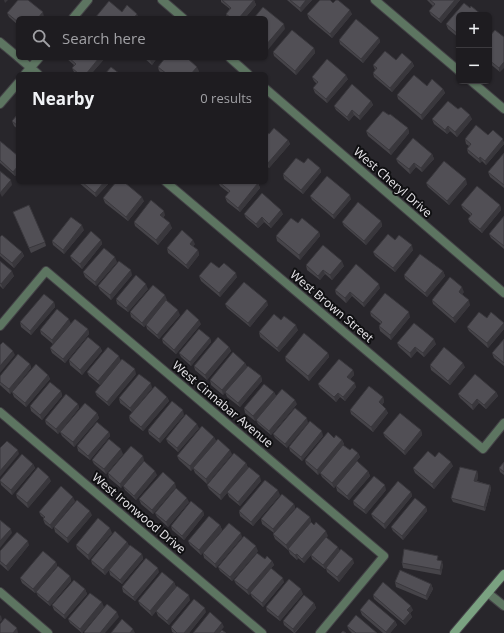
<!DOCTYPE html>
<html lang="en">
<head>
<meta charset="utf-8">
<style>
	:root { --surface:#1e1c20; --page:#262529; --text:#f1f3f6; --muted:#a1a1a5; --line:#3c3a3e }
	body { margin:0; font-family:"Open Sans",sans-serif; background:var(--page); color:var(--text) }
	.controls { position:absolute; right:12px; top:12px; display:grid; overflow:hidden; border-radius:6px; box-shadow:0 1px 3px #0004 }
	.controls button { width:36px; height:36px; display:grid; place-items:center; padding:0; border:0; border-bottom:1px solid var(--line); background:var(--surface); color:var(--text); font:20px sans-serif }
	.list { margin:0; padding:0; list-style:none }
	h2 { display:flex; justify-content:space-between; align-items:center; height:52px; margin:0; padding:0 16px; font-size:17px }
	h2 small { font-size:13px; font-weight:400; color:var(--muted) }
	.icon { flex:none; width:22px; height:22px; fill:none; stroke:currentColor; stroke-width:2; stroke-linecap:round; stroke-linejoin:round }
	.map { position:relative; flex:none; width:504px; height:633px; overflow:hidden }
	.search { position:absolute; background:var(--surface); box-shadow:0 1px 3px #0004; left:16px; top:16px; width:252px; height:44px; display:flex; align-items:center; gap:10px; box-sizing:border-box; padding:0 14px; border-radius:6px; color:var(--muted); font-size:15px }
	.panel { position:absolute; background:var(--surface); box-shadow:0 1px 3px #0004; left:16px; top:72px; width:252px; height:112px; border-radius:6px }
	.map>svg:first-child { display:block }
</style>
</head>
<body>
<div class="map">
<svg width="504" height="633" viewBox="0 0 504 633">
	<rect width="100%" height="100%" fill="#28262b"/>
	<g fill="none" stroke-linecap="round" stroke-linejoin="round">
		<defs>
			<g id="street">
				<polyline points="162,0 183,18"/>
				<polyline points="375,0 459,71"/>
				<polyline points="73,18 88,0"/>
				<polyline points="0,42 18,57"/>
				<polyline points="19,58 38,74"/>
				<polyline points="230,58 248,74"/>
				<polyline points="25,74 39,58"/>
				<polyline points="471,81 504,109"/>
				<polyline points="266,89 504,293"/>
				<polyline points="0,104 18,83"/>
				<polyline points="166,182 483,449 504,423"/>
				<polyline points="0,326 46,271 384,556 320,633"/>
				<polyline points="0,412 262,633"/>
				<polyline points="0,592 48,633"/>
				<polyline points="488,593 504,606"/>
			</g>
			<polyline id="secondary" points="454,633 504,574"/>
		</defs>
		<use href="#street" stroke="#434146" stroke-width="10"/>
		<use href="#secondary" stroke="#434146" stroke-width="10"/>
		<use href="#street" stroke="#5d7561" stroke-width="8"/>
		<use href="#secondary" stroke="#7aa281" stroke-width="8"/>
	</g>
	<g fill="#464449">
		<polygon points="221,0 254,0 256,5 245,18 227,18 226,14 230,9 221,2"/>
		<polygon points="287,0 312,0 301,12"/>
		<polygon points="427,0 460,0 441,23 431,15 429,11 433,6"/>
		<polygon points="333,3 352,14 332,38 309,19 307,14"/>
		<polygon points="464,3 470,8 471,6 482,15 459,15 459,38 448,29 446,24"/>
		<polygon points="7,13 44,17 18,18 18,25 9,17"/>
		<polygon points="489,37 500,72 489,63"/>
		<polygon points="379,38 380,42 363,63 340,44 339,40"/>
		<polygon points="314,48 315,53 296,75 274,56 273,52"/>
		<polygon points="66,58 105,58 91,74 76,74 74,72 72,68 74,65"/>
		<polygon points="144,58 157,58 152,65"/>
		<polygon points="396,60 412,62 414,66 392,92 374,77 373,73 375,70 373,65"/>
		<polygon points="158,67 199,71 196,74 163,74 159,71"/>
		<polygon points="312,77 348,79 327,103 315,93 313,88 317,84 314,81"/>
		<polygon points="427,86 443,89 445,93 422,120 398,99 397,95"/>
		<polygon points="371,101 373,105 360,120 354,115 349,121 336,110 334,106"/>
		<polygon points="458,109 472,119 457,137 450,131 447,134 434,124 432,119"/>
		<polygon points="18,114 18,129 14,126 12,121"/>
		<polygon points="389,115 408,128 409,133 391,155 368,136 366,131"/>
		<polygon points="266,132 269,134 288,140 290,144 269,168 266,165"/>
		<polygon points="488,135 504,142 504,144 486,165 482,161 480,163 468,153 467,149 469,146 466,144 465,139"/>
		<polygon points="0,141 18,156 18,172 15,176 0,163"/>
		<polygon points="504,153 504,188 490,177 488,172"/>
		<polygon points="432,154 434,159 422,172 416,167 410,174 398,163 396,159"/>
		<polygon points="304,163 320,168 321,172 303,194 284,179 283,174"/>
		<polygon points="78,182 110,182 96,197"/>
		<polygon points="218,182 257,182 258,183 260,188 240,212 227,202 225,197 229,193 220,186"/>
		<polygon points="426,183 467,184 449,205 428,187"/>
		<polygon points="310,196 351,199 334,219 312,200"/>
		<polygon points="103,198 144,201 128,221 105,203"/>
		<polygon points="461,205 500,205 501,210 482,233 470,223 468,219 471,216 463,209"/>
		<polygon points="244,214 283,214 271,228 264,222 258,228 246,218"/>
		<polygon points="165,215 163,218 172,228 158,245 135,226 134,222"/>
		<polygon points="15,216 45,242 46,246 31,253"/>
		<polygon points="504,216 504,249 491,238 489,234"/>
		<polygon points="381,221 382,226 366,245 344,226 342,222"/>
		<polygon points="84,230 64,254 53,245 52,241"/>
		<polygon points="319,232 320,236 300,260 277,241 276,236"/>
		<polygon points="0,237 22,252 24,256 14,268 0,256"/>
		<polygon points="101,240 102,244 82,269 72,260 70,256"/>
		<polygon points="395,240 413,250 395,272 375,256 373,252"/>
		<polygon points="195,244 193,246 198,250 199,255 188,269 168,253 167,248"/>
		<polygon points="0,261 14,276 3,289 0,286"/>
		<polygon points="117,262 96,286 85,277 83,272"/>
		<polygon points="306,265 344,266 332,280 325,274 320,280 307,270"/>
		<polygon points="219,268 237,277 220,297 201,281 199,276"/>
		<polygon points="443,271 445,276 427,297 405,279 404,275"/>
		<polygon points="132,275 111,300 100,290 98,286"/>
		<polygon points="380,288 364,307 352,296 346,303 336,294 335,290"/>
		<polygon points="148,289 128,312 117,304 116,299"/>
		<polygon points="464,292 462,294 470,305 455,323 433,304 432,300"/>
		<polygon points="167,300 144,327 131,317 130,312"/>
		<polygon points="54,302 55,307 31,335 21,327 20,322"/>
		<polygon points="225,304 268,305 250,327 227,308"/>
		<polygon points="57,309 53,344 41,334 40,330"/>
		<polygon points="370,312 410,317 391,340 380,331 379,326 381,324 371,316"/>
		<polygon points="491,312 504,323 504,329 488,348 469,331 467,327 487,318"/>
		<polygon points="180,315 159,339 147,329 146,325"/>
		<polygon points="281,320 298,330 279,352 260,337 259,332"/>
		<polygon points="201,324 176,354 163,343 162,339"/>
		<polygon points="88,329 89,334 65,363 52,353 50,348"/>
		<polygon points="210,338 211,342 191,366 181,357 179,353"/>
		<polygon points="504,339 504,366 494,358 492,353"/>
		<polygon points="397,343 436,344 424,357 417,351 411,358 399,347"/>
		<polygon points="100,347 102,351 82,375 70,365 69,360"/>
		<polygon points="229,347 231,351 207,380 195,370 194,366"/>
		<polygon points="328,353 329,357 309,381 286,361 285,357"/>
		<polygon points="121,361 100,385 89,376 87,372"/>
		<polygon points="245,363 247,367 223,395 211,385 210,380"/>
		<polygon points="30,364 31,368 10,394 0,385 0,376"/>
		<polygon points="430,365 465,367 450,385 431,370"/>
		<polygon points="353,370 354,375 350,379 356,387 345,401 340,397 336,402 320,388 318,384"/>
		<polygon points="136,374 109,406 97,396 95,392"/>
		<polygon points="48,375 50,379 26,407 14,397 12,392"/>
		<polygon points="261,376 262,381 240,407 227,397 225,392"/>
		<polygon points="152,388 132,412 120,403 119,398"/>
		<polygon points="61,391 62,396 42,420 31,411 30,406"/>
		<polygon points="274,392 276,396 255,421 245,413 244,408"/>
		<polygon points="496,392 498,396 486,409 479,403 473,410 460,398 458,394"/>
		<polygon points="167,397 169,401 143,431 130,421 129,416"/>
		<polygon points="383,397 384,402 382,405 388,413 373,432 351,414 350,410"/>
		<polygon points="78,404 79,408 58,434 46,424 45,420"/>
		<polygon points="297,404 271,435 258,424 256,420"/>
		<polygon points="295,408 287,448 275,438 273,434"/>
		<polygon points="97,413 99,418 74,447 62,436 60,432"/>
		<polygon points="184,415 160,443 149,434 148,430"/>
		<polygon points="199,428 178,452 168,443 166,439"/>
		<polygon points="421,430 422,435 405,455 385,437 383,433"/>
		<polygon points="109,432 110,436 90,460 78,451 77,446"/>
		<polygon points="323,436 302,461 290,451 289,447"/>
		<polygon points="214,437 216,441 191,471 179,460 177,456"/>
		<polygon points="334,438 342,440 344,444 318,475 306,464 305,460"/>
		<polygon points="358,453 360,457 334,488 322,477 320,473"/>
		<polygon points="123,454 106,474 94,464 92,460"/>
		<polygon points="232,454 207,484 195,473 193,468"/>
		<polygon points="435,457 453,466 434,489 415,473 413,468"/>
		<polygon points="144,460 121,488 109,478 108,473"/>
		<polygon points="504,462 504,475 500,472 499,468"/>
		<polygon points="246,463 248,468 221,500 209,489 207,485"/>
		<polygon points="33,464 35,468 12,495 1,485 0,480"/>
		<polygon points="368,471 370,476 349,500 337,491 336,486"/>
		<polygon points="477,471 478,476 477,481 490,485 491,489 485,511 453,502 451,498"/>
		<polygon points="157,475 136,500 125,490 123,486"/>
		<polygon points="51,481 28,508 17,498 16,494"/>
		<polygon points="261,481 240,506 229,497 227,492"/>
		<polygon points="176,487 153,514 141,504 139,499"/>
		<polygon points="386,490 366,514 354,505 353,501"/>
		<polygon points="411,492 412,496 385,529 373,518 371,514"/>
		<polygon points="280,495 253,526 240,516 239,511"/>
		<polygon points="75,501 52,529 45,524 43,519 44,518 41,516 39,512"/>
		<polygon points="189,502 168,527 157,517 155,513"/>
		<polygon points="294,504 295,508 274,533 262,524 261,519"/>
		<polygon points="426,507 427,511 403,540 393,531 391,527"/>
		<polygon points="203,511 204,515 184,540 172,530 171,526"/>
		<polygon points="92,515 68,543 55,532 54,527"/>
		<polygon points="310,517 311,522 288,550 275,539 273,534"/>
		<polygon points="220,525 222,530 201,555 190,545 188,541"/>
		<polygon points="112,533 89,560 77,549 76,545"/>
		<polygon points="328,536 326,537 339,551 354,563 339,582 327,572 326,568 325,569 312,559 311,555 304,563 298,558 297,560 290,554 288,549"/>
		<polygon points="242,537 216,568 204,558 203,553"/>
		<polygon points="127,542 129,546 105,575 92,564 91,560"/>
		<polygon points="29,545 8,571 0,564 0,551"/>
		<polygon points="258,551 232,581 220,571 218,567"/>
		<polygon points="142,554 143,559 122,584 110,575 109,570"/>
		<polygon points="265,559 272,561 274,565 271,568 284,582 263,607 252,597 250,593 249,595 236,584 234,580"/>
		<polygon points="439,560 443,565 441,575 403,568 402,563"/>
		<polygon points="56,562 57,566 35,593 22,583 20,578"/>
		<polygon points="159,572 135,601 123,592 122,587"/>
		<polygon points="70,576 71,581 50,606 38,596 36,592"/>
		<polygon points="174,582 176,587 152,616 140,605 138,601"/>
		<polygon points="395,582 431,584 433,589 427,600 396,587"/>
		<polygon points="85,589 87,594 65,619 54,610 52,605"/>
		<polygon points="303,594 280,621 267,611 266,607"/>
		<polygon points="373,595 413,610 410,613 412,617 405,625 374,599"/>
		<polygon points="190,600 169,625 158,616 156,611"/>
		<polygon points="314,603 316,608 295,633 294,633 284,625 283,621"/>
		<polygon points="104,607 82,633 70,623 68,619"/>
		<polygon points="360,610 395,621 397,625 390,633 383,633 362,615"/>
		<polygon points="206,612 189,633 174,633 172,632 171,627"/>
		<polygon points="347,626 377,633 352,633 349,630"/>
	</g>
	<g fill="#39373c">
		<polygon points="4,0 8,0 5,3"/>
		<polygon points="254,0 256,5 245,18 239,18"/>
		<polygon points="306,0 312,0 301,12 300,8"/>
		<polygon points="455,0 460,0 441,23 439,19"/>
		<polygon points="350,10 352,14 332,38 330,34"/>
		<polygon points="43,12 44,17 43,18 38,18"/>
		<polygon points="137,14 139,18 134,18"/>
		<polygon points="284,24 285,29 267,51 266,45"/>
		<polygon points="379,38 380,42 363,63 361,59"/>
		<polygon points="314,48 315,53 296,75 295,71"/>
		<polygon points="99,58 105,58 91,74 86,74"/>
		<polygon points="152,58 157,58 152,65 150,60"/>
		<polygon points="412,62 414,66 392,92 390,88"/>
		<polygon points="504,62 504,68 500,72 499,68"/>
		<polygon points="197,67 199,71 196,74 191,74"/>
		<polygon points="346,75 348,79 327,103 326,99"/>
		<polygon points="443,89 445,93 422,120 421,115"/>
		<polygon points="371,101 373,105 360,120 359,116"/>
		<polygon points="352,110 354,115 349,121 347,117"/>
		<polygon points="470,115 472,119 457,137 455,132"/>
		<polygon points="448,126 450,131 447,134 445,130"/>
		<polygon points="408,128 409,133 391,155 389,150"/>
		<polygon points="503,139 504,144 486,165 485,161"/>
		<polygon points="288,140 290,144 269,168 268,163"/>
		<polygon points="432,154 434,159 422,172 421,168"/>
		<polygon points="480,157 482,161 480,163 479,159"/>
		<polygon points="414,163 416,167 410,174 409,169"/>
		<polygon points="18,166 18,172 15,176 13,172"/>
		<polygon points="320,168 321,172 303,194 301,190"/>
		<polygon points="466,179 467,184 449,205 447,201"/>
		<polygon points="11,180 12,185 2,197 0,193"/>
		<polygon points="104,182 110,182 96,197 95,193"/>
		<polygon points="258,183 260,188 240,212 238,208"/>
		<polygon points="350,195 351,199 334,219 333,215"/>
		<polygon points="142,197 144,201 128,221 126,217"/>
		<polygon points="500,205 501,210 482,233 480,229"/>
		<polygon points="281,210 283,214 271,228 269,224"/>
		<polygon points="164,211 165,215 161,220 160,215"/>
		<polygon points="262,217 264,222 258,228 256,224"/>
		<polygon points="381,221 382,226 366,245 364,241"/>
		<polygon points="170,223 172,228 158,245 156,240"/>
		<polygon points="82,225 84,230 64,254 63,250"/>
		<polygon points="319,232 320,236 300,260 299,255"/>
		<polygon points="101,240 102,244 82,269 80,264"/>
		<polygon points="193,240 195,244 192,248 190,244"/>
		<polygon points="412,245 413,250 395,272 393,268"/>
		<polygon points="198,250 199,255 188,269 186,265"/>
		<polygon points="22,252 24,256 14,268 12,263"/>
		<polygon points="115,257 117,262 96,286 95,282"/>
		<polygon points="342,261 344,266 332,280 330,275"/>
		<polygon points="131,270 132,275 111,300 110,295"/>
		<polygon points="323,270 325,274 320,280 318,276"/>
		<polygon points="12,271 14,276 3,289 1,284"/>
		<polygon points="443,271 445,276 427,297 425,293"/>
		<polygon points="236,273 237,277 220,297 219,293"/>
		<polygon points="146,284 148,289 128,312 126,308"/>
		<polygon points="379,284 380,288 364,307 363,303"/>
		<polygon points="462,287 464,292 460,296 459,292"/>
		<polygon points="350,292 352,296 346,303 345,298"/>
		<polygon points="165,295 167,300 144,327 142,323"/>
		<polygon points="469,300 470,305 455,323 453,318"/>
		<polygon points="267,301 268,305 250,327 248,323"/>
		<polygon points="54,302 55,307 31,335 30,331"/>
		<polygon points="178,310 180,315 159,339 157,335"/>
		<polygon points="409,312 410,317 391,340 390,335"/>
		<polygon points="69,319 71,324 53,344 52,340"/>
		<polygon points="199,320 201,324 176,354 174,350"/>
		<polygon points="504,323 504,329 488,348 487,343"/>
		<polygon points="296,325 298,330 279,352 277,348"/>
		<polygon points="88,329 89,334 65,363 63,359"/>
		<polygon points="210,338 211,342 191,366 190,362"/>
		<polygon points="434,339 436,344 424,357 423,353"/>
		<polygon points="100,347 102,351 82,375 80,370"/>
		<polygon points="229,347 231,351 207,380 205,375"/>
		<polygon points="415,347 417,351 411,358 410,353"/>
		<polygon points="13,351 15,355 0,373 0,366"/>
		<polygon points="328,353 329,357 309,381 308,376"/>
		<polygon points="119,356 121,361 100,385 98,381"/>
		<polygon points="245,363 247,367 223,395 222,390"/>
		<polygon points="463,363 465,367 450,385 448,381"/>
		<polygon points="30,364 31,368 10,394 9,389"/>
		<polygon points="135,369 136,374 109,406 107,402"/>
		<polygon points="353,370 354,375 349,381 347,377"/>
		<polygon points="48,375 50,379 26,407 25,403"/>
		<polygon points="261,376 262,381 240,407 238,403"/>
		<polygon points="151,383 152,388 132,412 130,408"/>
		<polygon points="355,383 356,387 345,401 343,397"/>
		<polygon points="61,391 62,396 42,420 40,415"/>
		<polygon points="274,392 276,396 255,421 253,416"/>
		<polygon points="496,392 498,396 486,409 484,405"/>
		<polygon points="338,393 340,397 336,402 334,397"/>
		<polygon points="167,397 169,401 143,431 141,427"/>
		<polygon points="383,397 384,402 380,407 379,402"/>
		<polygon points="477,399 479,403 473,410 472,405"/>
		<polygon points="295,400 297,404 271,435 269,431"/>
		<polygon points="78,404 79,408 58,434 56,429"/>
		<polygon points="386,409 388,413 373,432 371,427"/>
		<polygon points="183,410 184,415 160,443 159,439"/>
		<polygon points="97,413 99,418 74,447 73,442"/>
		<polygon points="307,418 308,423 287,448 285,444"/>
		<polygon points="197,424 199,428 178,452 177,448"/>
		<polygon points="421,430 422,435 405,455 404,451"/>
		<polygon points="322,431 323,436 302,461 301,457"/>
		<polygon points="109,432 110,436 90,460 88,456"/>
		<polygon points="214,437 216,441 191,471 190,466"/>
		<polygon points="342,440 344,444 318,475 317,470"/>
		<polygon points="121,449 123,454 106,474 104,469"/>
		<polygon points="18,450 19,454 0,477 0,471"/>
		<polygon points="230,450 232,454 207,484 206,479"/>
		<polygon points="358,453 360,457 334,488 332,483"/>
		<polygon points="143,456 144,460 121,488 120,484"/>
		<polygon points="451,462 453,466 434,489 432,484"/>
		<polygon points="246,463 248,468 221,500 220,495"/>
		<polygon points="33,464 35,468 12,495 11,490"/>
		<polygon points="155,471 157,475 136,500 134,496"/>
		<polygon points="368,471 370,476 349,500 347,496"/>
		<polygon points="477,471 478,476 476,485 474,481"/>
		<polygon points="260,476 261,481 240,506 238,502"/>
		<polygon points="49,477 51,481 28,508 27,503"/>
		<polygon points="175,483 176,487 153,514 152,510"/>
		<polygon points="385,485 386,490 366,514 364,510"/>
		<polygon points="490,485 491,489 485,511 484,507"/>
		<polygon points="278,490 280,495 253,526 251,522"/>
		<polygon points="411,492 412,496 385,529 384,524"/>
		<polygon points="73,497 75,501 52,529 50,525"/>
		<polygon points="187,498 189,502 168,527 166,522"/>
		<polygon points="294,504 295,508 274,533 273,529"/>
		<polygon points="426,507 427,511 403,540 402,536"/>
		<polygon points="90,511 92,515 68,543 67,538"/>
		<polygon points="203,511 204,515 184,540 182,536"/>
		<polygon points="310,517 311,522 288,550 286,545"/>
		<polygon points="220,525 222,530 201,555 199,550"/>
		<polygon points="110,528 112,533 89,560 88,555"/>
		<polygon points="11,529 12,533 0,548 0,541"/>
		<polygon points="326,531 328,536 304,563 302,559"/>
		<polygon points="241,533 242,537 216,568 215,564"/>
		<polygon points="28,541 29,545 8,571 6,566"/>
		<polygon points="127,542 129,546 105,575 103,570"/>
		<polygon points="256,546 258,551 232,581 230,577"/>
		<polygon points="338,547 340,551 325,569 323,565"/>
		<polygon points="142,554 143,559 122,584 120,580"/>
		<polygon points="297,554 298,558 297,560 295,555"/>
		<polygon points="353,559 354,563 339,582 337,577"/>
		<polygon points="272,561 274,565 249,595 247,590"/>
		<polygon points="442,561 443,565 441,575 440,570"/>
		<polygon points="56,562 57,566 35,593 33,589"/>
		<polygon points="158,568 159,572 135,601 133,597"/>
		<polygon points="70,576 71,581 50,606 48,602"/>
		<polygon points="283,578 284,582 263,607 262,603"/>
		<polygon points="174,582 176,587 152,616 150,611"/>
		<polygon points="431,584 433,589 427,600 426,596"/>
		<polygon points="85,589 87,594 65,619 64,615"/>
		<polygon points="301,589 303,594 280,621 278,617"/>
		<polygon points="189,595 190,600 169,625 167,621"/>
		<polygon points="102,602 104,607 82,633 80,629"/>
		<polygon points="314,603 316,608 294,633 293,629"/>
		<polygon points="411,606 413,610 410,613 412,617 405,625 403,621 407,610"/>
		<polygon points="205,608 206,612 189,633 184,633"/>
		<polygon points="117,612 119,617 105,633 100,633"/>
		<polygon points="1,615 2,620 0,622 0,616"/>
		<polygon points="395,621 397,625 390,633 386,633 386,632"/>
		<polygon points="222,623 224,627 219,633 214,633"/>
		<polygon points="17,628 18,633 13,633"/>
		<polygon points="133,629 135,633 130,633"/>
	</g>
	<g fill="#514f55" stroke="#39373c">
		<polygon points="18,0 28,0 43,12 38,18 18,18 18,22 7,13"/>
		<polygon points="222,0 254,0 239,18 231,18 226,14 231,8"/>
		<polygon points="290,0 306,0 300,8"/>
		<polygon points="320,0 330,0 333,3 336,0 338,0 350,10 330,34 307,14"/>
		<polygon points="430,0 455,0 439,19 429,11 435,4"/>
		<polygon points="109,1 122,12 127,5 137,14 134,18 95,18"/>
		<polygon points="464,3 470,8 471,6 482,15 459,15 459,35 446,24"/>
		<polygon points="263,7 284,24 266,45 266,18 254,18"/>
		<polygon points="356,19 379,38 361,59 339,40"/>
		<polygon points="292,30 314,48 295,71 273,52"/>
		<polygon points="495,30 504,37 504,62 499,68 489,60 489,37"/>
		<polygon points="385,51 396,60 402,53 412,62 390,88 373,73 377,68 373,65"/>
		<polygon points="69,58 99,58 86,74 79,74 72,68 76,64"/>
		<polygon points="165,58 187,58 197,67 191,74 167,74 158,67"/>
		<polygon points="327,59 346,75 326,99 313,88 318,82 312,77"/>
		<polygon points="111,67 120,74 105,74"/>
		<polygon points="414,75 427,86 432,79 443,89 421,115 397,95"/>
		<polygon points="352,84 371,101 359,116 352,110 347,117 334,106"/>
		<polygon points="448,101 458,109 461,107 470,115 455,132 448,126 445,130 432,119"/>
		<polygon points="383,111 389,115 390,114 408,128 389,150 366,131"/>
		<polygon points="18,114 18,126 12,121"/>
		<polygon points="476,125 488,135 493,130 503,139 485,161 480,157 479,159 467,149 471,144 465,139"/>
		<polygon points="274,128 288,140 268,163 266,162 266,132 269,134"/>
		<polygon points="413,138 432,154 421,168 414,163 409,169 396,159"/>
		<polygon points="0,141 18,156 18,166 13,172 0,160"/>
		<polygon points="504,153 504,185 488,172"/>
		<polygon points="296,158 304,163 308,158 320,168 301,190 283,174"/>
		<polygon points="444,161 466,179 447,201 426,183"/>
		<polygon points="0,171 11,180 0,193"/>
		<polygon points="327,176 350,195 333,215 310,196"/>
		<polygon points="82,182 104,182 95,193"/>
		<polygon points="116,182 124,182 142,197 126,217 103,198"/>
		<polygon points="219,182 257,182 258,183 238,208 225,197 230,191"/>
		<polygon points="477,186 500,205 480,229 468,219 472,214 461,205"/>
		<polygon points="262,193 281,210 269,224 262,217 256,224 244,214"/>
		<polygon points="151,200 164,211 160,215 170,223 156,240 134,222"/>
		<polygon points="358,202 381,221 364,241 342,222"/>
		<polygon points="29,205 45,242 29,248 13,212"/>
		<polygon points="504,216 504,246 489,234"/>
		<polygon points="71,217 82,225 63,250 52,241"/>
		<polygon points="291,218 298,223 302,218 319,232 299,255 276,236"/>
		<polygon points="182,230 193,240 190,244 198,250 186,265 167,248"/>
		<polygon points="91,231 101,240 80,264 70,256"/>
		<polygon points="388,234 395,240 399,235 412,245 393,268 373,252"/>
		<polygon points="2,235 22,252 12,263 0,253 0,237"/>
		<polygon points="323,245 342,261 330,275 323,270 318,276 306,265"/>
		<polygon points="104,248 115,257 95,282 83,272"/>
		<polygon points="420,254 443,271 425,293 404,275"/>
		<polygon points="0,261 12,271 1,284 0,283"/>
		<polygon points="119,261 131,270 110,295 98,286"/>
		<polygon points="211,262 219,268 224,263 236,273 219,293 199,276"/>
		<polygon points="356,264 379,284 363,303 350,292 345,298 335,290"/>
		<polygon points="136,275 146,284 126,308 116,299"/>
		<polygon points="450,277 462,287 459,292 469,300 453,318 432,300"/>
		<polygon points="244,282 267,301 248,323 225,304"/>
		<polygon points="153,285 165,295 142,323 130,312"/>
		<polygon points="385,293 409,312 390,335 379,326 382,322 370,312"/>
		<polygon points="44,294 54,302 30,331 20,322"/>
		<polygon points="166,300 178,310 157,335 146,325"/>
		<polygon points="57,309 69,319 52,340 40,330"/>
		<polygon points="187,309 199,320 174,350 162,339"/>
		<polygon points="479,312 487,318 491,312 504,323 487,343 467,327"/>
		<polygon points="274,314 281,320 284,316 296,325 277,348 259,332"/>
		<polygon points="75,319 88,329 63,359 50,348"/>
		<polygon points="414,323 434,339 423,353 415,347 410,353 397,343"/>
		<polygon points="199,329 210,338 190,362 179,353"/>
		<polygon points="304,333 328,353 308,376 285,357"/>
		<polygon points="88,337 100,347 80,370 69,360"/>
		<polygon points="218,337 229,347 205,375 194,366"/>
		<polygon points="504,339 504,363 492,353"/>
		<polygon points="3,342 13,351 0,366 0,345"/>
		<polygon points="108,347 119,356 98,381 87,372"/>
		<polygon points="444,347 463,363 448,381 430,365"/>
		<polygon points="233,352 245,363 222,390 210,380"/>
		<polygon points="18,354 30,364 9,389 0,382 0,376"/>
		<polygon points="122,359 135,369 107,402 95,392"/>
		<polygon points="339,359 353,370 347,377 355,383 343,397 338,393 334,397 318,384"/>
		<polygon points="36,364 48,375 25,403 12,392"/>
		<polygon points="248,366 261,376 238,403 225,392"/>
		<polygon points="139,374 151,383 130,408 119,398"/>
		<polygon points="475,374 496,392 484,405 477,399 472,405 458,394"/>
		<polygon points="50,382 61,391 40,415 30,406"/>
		<polygon points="264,384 274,392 253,416 244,408"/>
		<polygon points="155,386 167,397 141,427 129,416"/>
		<polygon points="369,386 383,397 379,402 386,409 371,427 350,410"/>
		<polygon points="282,389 295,400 269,431 256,420"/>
		<polygon points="66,394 78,404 56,429 45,420"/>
		<polygon points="172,401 183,410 159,439 148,430"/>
		<polygon points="85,403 97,413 73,442 60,432"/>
		<polygon points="295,408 307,418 285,444 273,434"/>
		<polygon points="400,413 421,430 404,451 383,433"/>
		<polygon points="186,414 197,424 177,448 166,439"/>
		<polygon points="310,421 322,431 301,457 289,447"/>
		<polygon points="97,422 109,432 88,456 77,446"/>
		<polygon points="202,426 214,437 190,466 177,456"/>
		<polygon points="328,432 334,438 336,435 342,440 317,470 305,460"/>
		<polygon points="109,439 121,449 104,469 92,460"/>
		<polygon points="218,439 230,450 206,479 193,468"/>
		<polygon points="7,441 18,450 0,471 0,448"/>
		<polygon points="343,445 350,450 352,448 358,453 332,483 320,473"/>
		<polygon points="131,446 143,456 120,484 108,473"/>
		<polygon points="428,451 435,457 439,452 451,462 432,484 413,468"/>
		<polygon points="234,453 246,463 220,495 207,485"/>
		<polygon points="22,454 33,464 11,490 0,481 0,480"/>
		<polygon points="144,461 155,471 134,496 123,486"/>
		<polygon points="357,461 368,471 347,496 336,486"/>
		<polygon points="504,462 504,472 499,468"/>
		<polygon points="38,467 49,477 27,503 16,494"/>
		<polygon points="249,467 260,476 238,502 227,492"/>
		<polygon points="460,467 477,471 474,481 490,485 484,507 451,498"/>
		<polygon points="163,472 175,483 152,510 139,499"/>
		<polygon points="374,476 385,485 364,510 353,501"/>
		<polygon points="265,480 278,490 251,522 239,511"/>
		<polygon points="398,481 411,492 384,524 371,514"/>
		<polygon points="61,486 73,497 50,525 43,519 45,517 39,512"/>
		<polygon points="176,488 187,498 166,522 155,513"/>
		<polygon points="282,494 294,504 273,529 261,519"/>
		<polygon points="415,498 426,507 402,536 391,527"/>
		<polygon points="77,500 90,511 67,538 54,527"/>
		<polygon points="191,501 203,511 182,536 171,526"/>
		<polygon points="297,507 310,517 286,545 273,534"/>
		<polygon points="209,516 220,525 199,550 188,541"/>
		<polygon points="98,518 110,528 88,555 76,545"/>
		<polygon points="0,520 11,529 0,541"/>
		<polygon points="311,522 314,525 316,522 326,531 302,559 297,554 295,555 288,549"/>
		<polygon points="229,523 241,533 215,564 203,553"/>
		<polygon points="115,531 127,542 103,570 91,560"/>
		<polygon points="17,532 28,541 6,566 0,561 0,551"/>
		<polygon points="244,536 256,546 230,577 218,567"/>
		<polygon points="326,537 338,547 323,565 311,555"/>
		<polygon points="130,545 142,554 120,580 109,570"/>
		<polygon points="341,549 353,559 337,577 326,568"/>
		<polygon points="404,549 438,556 437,560 442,561 440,570 402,563"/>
		<polygon points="43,551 56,562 33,589 20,578"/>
		<polygon points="257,553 265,559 267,556 272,561 247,590 234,580"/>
		<polygon points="146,558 158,568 133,597 122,587"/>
		<polygon points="58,566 70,576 48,602 36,592"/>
		<polygon points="271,568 283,578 262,603 250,593"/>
		<polygon points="400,570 431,584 426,596 395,582"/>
		<polygon points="162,572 174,582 150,611 138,601"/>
		<polygon points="289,579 301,589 278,617 266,607"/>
		<polygon points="74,580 85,589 64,615 52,605"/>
		<polygon points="383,582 411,606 407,610 410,613 403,621 373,595"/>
		<polygon points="177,586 189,595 167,621 156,611"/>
		<polygon points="90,593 102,602 80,629 68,619"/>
		<polygon points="304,595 314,603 293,629 283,621"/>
		<polygon points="194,599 205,608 184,633 177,633 171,627"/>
		<polygon points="369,599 395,621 386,632 360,610"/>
		<polygon points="107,604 117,612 100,633 85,633 84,632"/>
		<polygon points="210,612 222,623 214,633 193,633"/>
		<polygon points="356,615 377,633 356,633 347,626"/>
		<polygon points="5,618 17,628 13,633 0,633 0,624"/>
		<polygon points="122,619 133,629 130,633 111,633"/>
		<polygon points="222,630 226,633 219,633"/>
		<polygon points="343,631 346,633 341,633"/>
	</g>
	<g text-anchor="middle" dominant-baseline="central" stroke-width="4" stroke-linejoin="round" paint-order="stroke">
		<g font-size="12" fill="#e9e7eb" stroke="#101012">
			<text transform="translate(393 182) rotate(41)">West Cheryl Drive</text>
			<text transform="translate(332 306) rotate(40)">West Brown Street</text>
			<text transform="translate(223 404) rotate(40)">West Cinnabar Avenue</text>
			<text transform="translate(139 513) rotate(40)">West Ironwood Drive</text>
		</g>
	</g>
</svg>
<div class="controls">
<button>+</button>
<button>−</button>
</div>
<div class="search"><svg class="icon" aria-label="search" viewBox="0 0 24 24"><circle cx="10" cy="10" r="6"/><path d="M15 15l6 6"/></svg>Search here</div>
<section class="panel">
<h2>Nearby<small>0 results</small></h2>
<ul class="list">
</ul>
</section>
</div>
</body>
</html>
